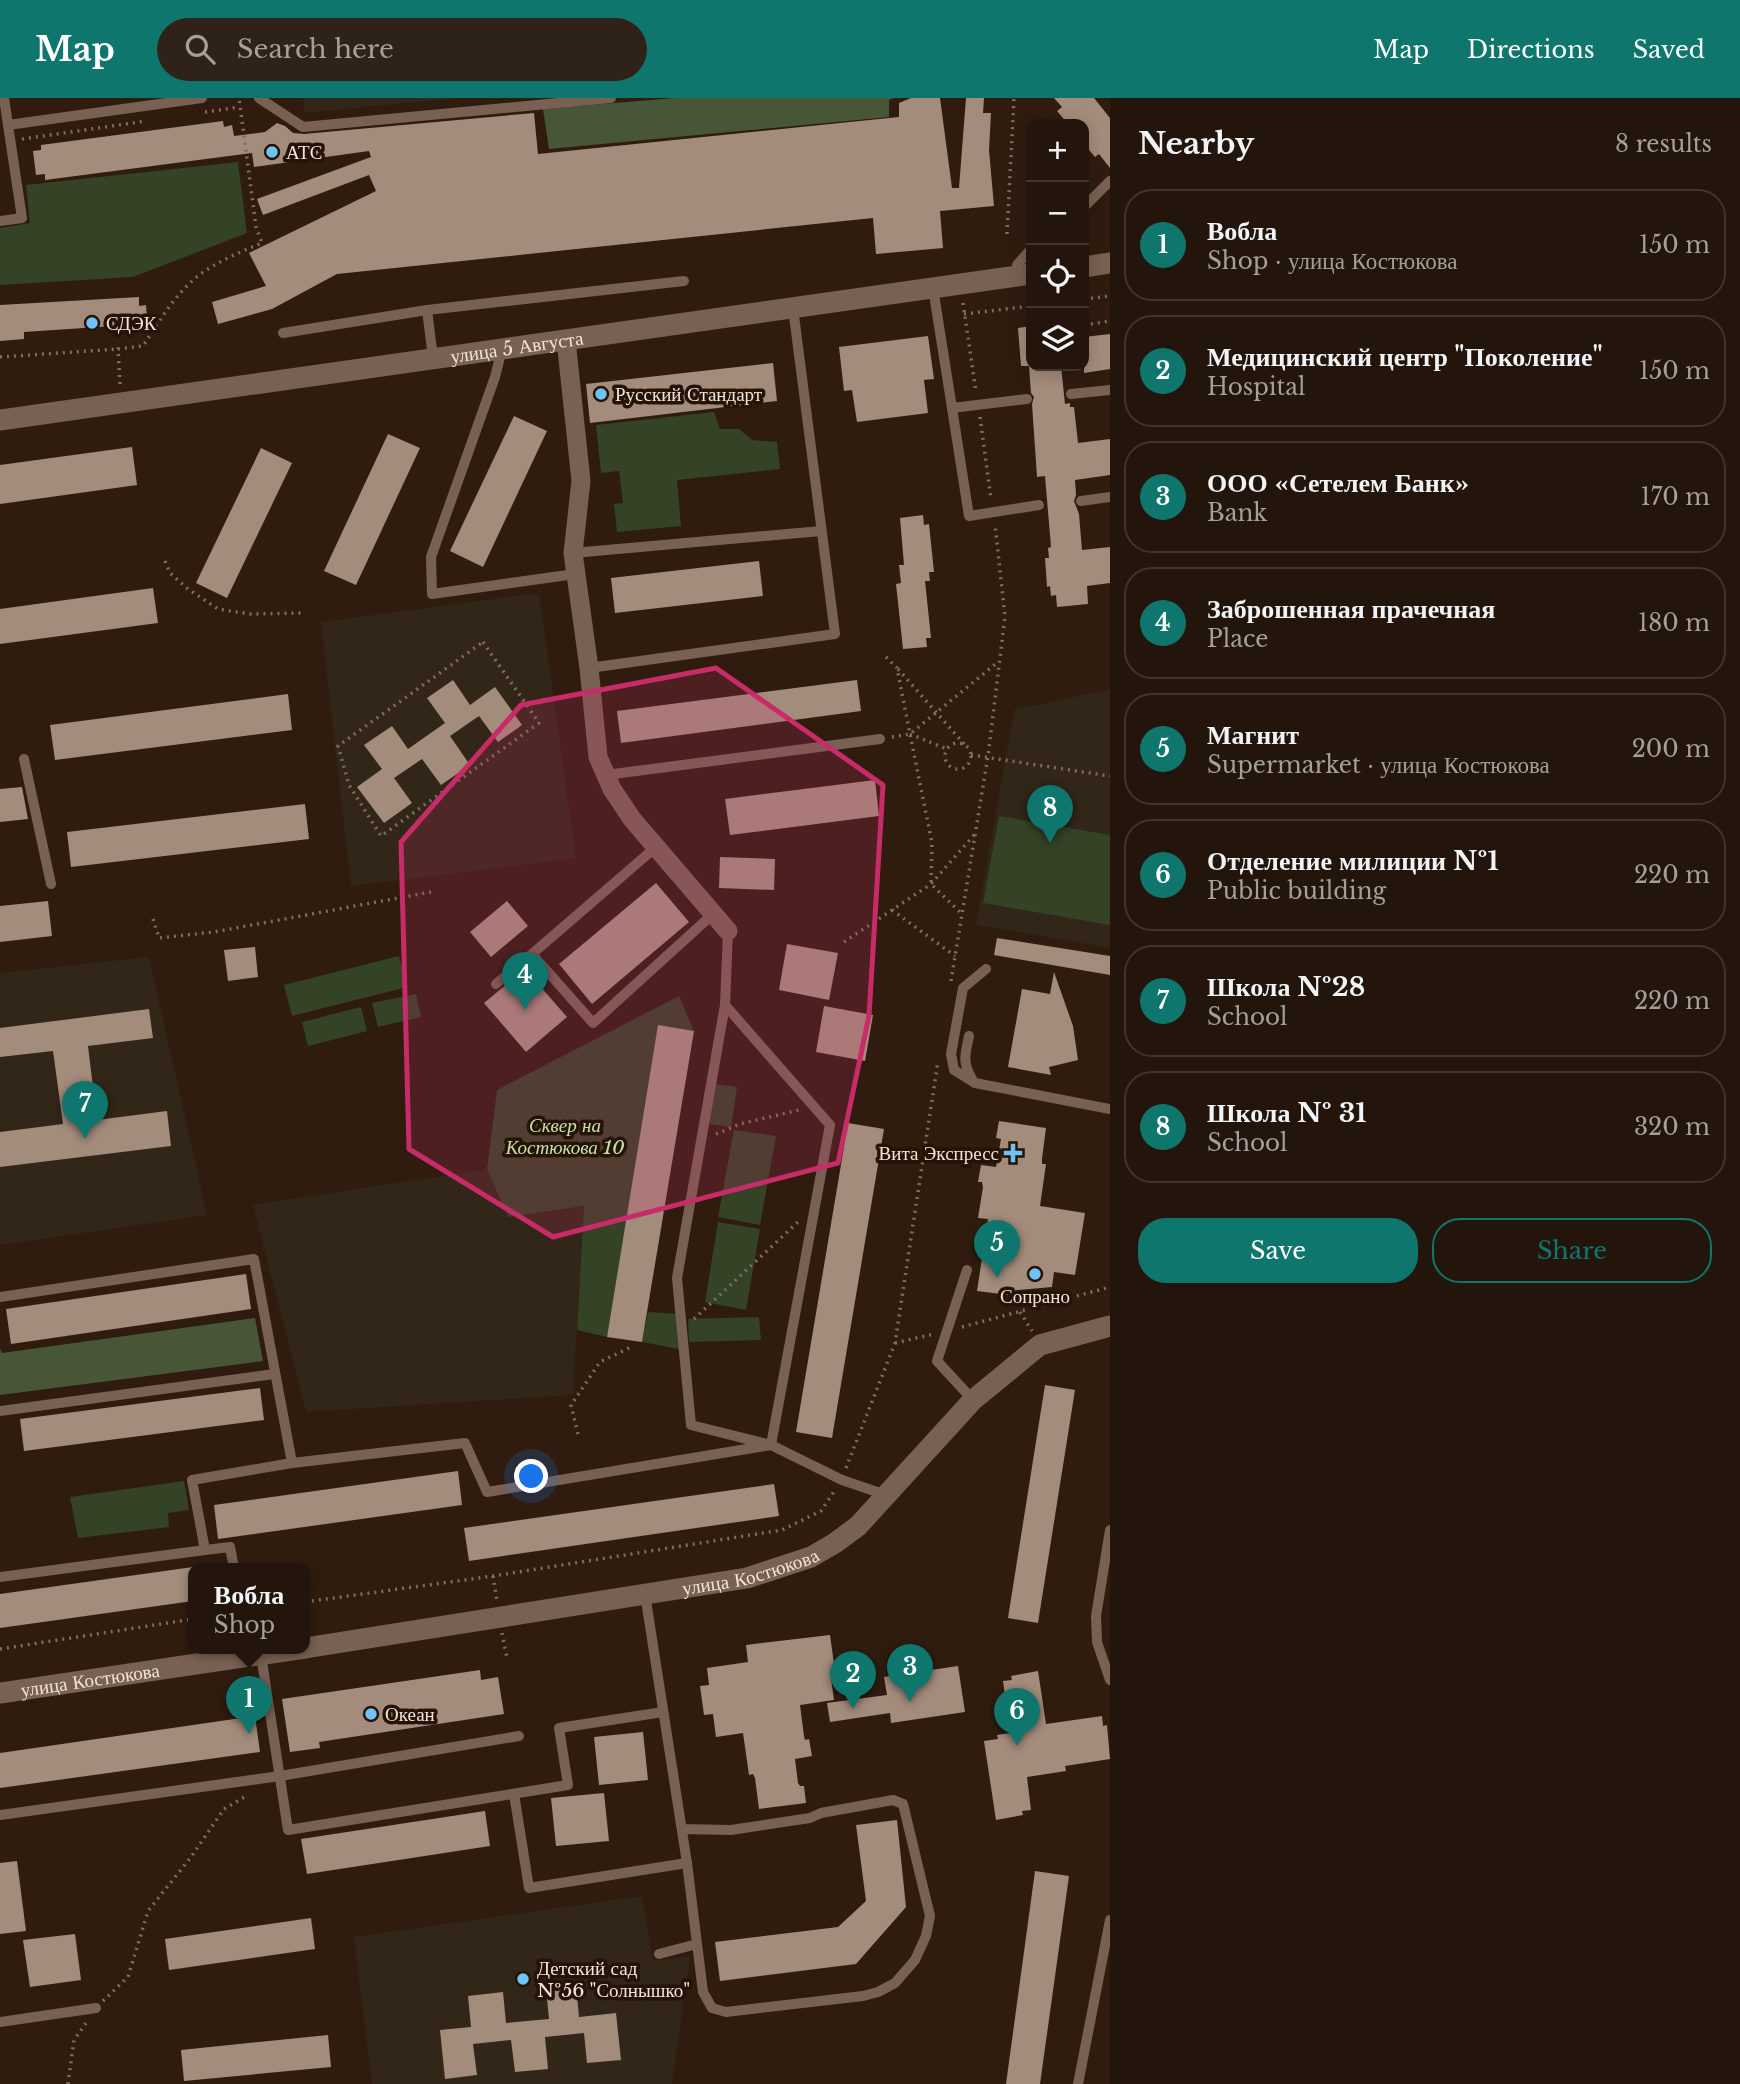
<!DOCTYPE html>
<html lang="en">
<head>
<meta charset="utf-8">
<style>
	:root { --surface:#23150b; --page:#2f2219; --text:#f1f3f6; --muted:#a39f9d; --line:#40342c; --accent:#0f766e }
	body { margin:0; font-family:"Libre Baskerville",serif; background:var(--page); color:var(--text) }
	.controls { position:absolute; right:21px; top:21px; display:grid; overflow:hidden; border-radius:14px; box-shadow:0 4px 18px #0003 }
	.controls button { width:63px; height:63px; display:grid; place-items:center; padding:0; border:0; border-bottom:2px solid var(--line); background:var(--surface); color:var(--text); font:35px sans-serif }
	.you { position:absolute; left:532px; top:1379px; width:24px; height:24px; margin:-18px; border:5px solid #fff; border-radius:50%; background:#1a73e8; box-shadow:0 0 0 10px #1a73e833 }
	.badge { display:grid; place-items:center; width:46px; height:46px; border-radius:50%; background:var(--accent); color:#fff; font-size:23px; font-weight:700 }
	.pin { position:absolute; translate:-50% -58px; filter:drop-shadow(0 2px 4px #0008) }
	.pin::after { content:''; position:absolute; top:37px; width:24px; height:21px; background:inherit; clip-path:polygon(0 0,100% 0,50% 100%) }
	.popup { position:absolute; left:188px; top:1465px; width:122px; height:91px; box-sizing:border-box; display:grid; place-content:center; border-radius:14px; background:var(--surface); filter:drop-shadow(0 2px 5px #0005); font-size:23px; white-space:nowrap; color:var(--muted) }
	.popup b { font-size:26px; color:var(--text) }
	.popup::after { content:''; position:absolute; left:50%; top:100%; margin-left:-14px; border:14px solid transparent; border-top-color:var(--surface) }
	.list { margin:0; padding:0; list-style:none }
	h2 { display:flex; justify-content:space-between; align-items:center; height:91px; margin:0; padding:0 28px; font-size:30px }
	h2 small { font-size:23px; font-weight:400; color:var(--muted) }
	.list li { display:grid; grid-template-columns:46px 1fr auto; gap:21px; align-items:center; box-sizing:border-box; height:112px; margin:0 14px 14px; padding:0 14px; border:2px solid var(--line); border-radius:28px }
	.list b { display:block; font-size:26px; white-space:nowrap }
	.list p { margin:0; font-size:23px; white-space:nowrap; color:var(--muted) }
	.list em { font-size:23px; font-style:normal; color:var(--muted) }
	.actions { display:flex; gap:14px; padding:21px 28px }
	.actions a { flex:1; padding:16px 0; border:2px solid var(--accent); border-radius:28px; text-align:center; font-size:24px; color:var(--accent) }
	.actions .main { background:var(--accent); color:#fff }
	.icon { flex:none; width:38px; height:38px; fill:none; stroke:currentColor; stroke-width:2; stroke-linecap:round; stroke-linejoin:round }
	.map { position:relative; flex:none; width:1110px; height:1986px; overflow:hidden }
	header { display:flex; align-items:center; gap:42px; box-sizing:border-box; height:98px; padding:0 35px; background:var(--accent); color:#fff }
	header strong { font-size:33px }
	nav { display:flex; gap:38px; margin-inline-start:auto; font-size:24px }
	.search { width:490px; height:63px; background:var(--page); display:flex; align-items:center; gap:18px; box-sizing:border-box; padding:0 24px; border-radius:38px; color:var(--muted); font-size:26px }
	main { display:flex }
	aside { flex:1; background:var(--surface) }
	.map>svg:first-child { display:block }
</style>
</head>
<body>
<header>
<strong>Map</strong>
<div class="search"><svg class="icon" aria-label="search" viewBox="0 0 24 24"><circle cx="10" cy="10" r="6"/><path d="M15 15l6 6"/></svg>Search here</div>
<nav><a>Map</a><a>Directions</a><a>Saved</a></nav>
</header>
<main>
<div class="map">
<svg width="1110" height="1986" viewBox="0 0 1110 1986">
	<rect width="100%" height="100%" fill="#2f1c0f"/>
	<g fill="#312617">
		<polygon points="303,0 459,0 305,15"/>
		<polygon points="539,495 576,760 351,788 321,524"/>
		<polygon points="1110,591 1110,850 976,827 1014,612"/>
		<polygon points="149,859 207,1117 0,1147 0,875"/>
		<polygon points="487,1071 508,1118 584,1108 573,1297 306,1314 253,1107"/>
		<polygon points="642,1798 653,1863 690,1858 672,1986 372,1986 354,1839"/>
	</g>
	<g fill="#344225">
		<polygon points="238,64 247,135 133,179 0,187 0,130 30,125 26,87"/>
		<polygon points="714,314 720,331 739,331 752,342 777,344 780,371 677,382 681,428 617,434 614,406 623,405 619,373 601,375 596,327"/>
		<polygon points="999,718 1110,737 1110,827 983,805"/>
		<polygon points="399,858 407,889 292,918 284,887"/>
		<polygon points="416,896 421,919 378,929 372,905"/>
		<polygon points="679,898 694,933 658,928 607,1239 577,1232 584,1108 508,1119 487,1071 497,992"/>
		<polygon points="361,909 367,933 308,948 302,924"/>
		<polygon points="715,986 737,989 731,1029 709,1026"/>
		<polygon points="734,1032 776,1038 760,1127 718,1119"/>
		<polygon points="718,1124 760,1131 746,1212 705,1204"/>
		<polygon points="648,1214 681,1216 684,1252 642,1244"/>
		<polygon points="759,1219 761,1242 689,1244 688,1221"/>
		<polygon points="184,1383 189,1412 168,1415 169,1429 78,1440 70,1399"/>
	</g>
	<g fill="#485638">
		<polygon points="675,0 894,0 889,2 889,19 549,51 543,11"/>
		<polygon points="255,1220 263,1263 0,1297 0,1251 2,1255"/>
	</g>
	<g fill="#a48c7c">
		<polygon points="911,0 940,0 952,90 959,90 966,0 984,0 983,15 991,15 989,52 994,108 940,113 943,150 876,156 873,120 337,176 272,211 218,226 212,204 266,188 249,155 376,93 369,77 263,117 257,101 371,59 369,53 254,69 252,55 45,82 45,76 36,77 33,53 41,52 41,47 223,23 224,29 232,27 234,38 265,34 277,25 285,28 293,35 304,36 534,15 538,56 899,19 899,5"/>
		<polygon points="1054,0 1094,0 1110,20 1110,70 1099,56 1095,59 1084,46 1084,26 1068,26 1057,13 1062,9"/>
		<polygon points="139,199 139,208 146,207 148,234 130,235 129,227 24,234 24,241 0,243 0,207"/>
		<polygon points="1031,228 1031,268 1061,268 1065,306 1070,305 1070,309 1074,309 1078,345 1110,341 1110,377 1075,382 1076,397 1074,403 1079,416 1082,452 1110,449 1110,485 1087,488 1088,506 1057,509 1056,497 1051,498 1050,488 1047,489 1045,460 1049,460 1048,450 1051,449 1045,378 1037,379 1032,306 1034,299 1031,295 1029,268 1021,268 1018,230"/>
		<polygon points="1110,236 1110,271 1084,275 1084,239"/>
		<polygon points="928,238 934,281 924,282 928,315 857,324 852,292 844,293 839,249"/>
		<polygon points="773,265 777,303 590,325 586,286"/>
		<polygon points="514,318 547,333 483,469 450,453"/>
		<polygon points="388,336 420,350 356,487 324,473"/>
		<polygon points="132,349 137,387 0,406 0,367"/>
		<polygon points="261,350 292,365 227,500 196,485"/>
		<polygon points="923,417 924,427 929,426 934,474 929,474 930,483 925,483 931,540 926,540 927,549 903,551 896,486 901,485 899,467 904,467 900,420"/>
		<polygon points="759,463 763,498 615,515 611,480"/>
		<polygon points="153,490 158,525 0,546 0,511"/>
		<polygon points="453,582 470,607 495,589 522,627 498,644 479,618 450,638 470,667 441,687 422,661 394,680 412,705 384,725 357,689 382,671 364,647 392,628 408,651 445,625 427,600"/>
		<polygon points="857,582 861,613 621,645 617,613"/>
		<polygon points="288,596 292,632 55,662 50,627"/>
		<polygon points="875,682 879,718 730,737 725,701"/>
		<polygon points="22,689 28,721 0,724 0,691"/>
		<polygon points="305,706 309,741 71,769 67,734"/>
		<polygon points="720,759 775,761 774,792 719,790"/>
		<polygon points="656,785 689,824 592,906 559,866"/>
		<polygon points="48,803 52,838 0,844 0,808"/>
		<polygon points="507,803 528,828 491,859 470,834"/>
		<polygon points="997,840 1110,858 1110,877 994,857"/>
		<polygon points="787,846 838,855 829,902 779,892"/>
		<polygon points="255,849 258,879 228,883 224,852"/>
		<polygon points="525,871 567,919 526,954 484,905"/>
		<polygon points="1054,874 1073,928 1078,962 1049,969 1051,977 1008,969 1022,891 1050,896"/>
		<polygon points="824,908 873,917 865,963 816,954"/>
		<polygon points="149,911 153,940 88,948 97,1022 167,1013 171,1048 0,1069 0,1034 63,1026 53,953 0,959 0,930"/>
		<polygon points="658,927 694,933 642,1244 607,1239"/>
		<polygon points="999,1023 1046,1030 1042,1061 1042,1066 1046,1066 1040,1108 1085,1115 1075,1177 1054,1174 1052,1189 1009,1193 1009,1197 977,1193 988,1121 978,1120 983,1089 982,1084 978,1084 981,1067 996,1069 1001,1041 996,1040"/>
		<polygon points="848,1025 884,1031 832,1340 796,1334"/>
		<polygon points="246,1176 251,1211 11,1246 6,1211"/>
		<polygon points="1045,1287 1075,1292 1038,1525 1008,1520"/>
		<polygon points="260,1290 264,1322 24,1353 20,1321"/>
		<polygon points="458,1373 462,1407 218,1441 214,1407"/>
		<polygon points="774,1386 779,1418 469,1463 464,1430"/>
		<polygon points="193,1469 193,1503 0,1530 0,1496"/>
		<polygon points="830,1537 835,1573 830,1573 834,1602 800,1607 804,1638 805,1642 809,1641 812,1658 795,1661 798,1685 800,1688 804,1688 806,1705 759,1711 755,1680 753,1676 749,1677 743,1635 716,1639 713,1616 704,1617 700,1588 709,1587 707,1570 748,1564 746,1547"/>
		<polygon points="958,1568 965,1614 891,1625 890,1615 830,1624 827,1605 887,1597 884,1579"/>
		<polygon points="480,1572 481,1582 498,1579 504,1616 319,1644 320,1650 290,1654 282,1601"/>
		<polygon points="1038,1573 1046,1626 1102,1618 1103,1628 1107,1627 1110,1661 1065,1668 1066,1673 1027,1679 1031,1712 1022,1713 1023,1717 996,1722 984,1643 998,1641 997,1637 1010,1635 1003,1583 1012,1582 1011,1578"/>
		<polygon points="255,1618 260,1654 0,1690 0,1655"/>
		<polygon points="643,1634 648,1682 599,1687 594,1639"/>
		<polygon points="604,1695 609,1743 556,1748 551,1700"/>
		<polygon points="485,1713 490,1748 307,1776 301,1741"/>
		<polygon points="897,1722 906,1809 856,1866 720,1883 715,1844 838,1829 866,1803 856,1727"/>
		<polygon points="17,1763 26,1833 0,1836 0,1765"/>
		<polygon points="1035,1773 1069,1778 1040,1986 1006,1986"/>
		<polygon points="311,1820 315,1851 169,1872 165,1841"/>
		<polygon points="75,1836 81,1882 30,1889 23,1842"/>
		<polygon points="576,1887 579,1919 616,1915 621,1962 587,1965 584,1935 545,1939 548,1971 515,1974 511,1942 473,1946 477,1977 445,1981 440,1932 471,1929 468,1898 503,1894 506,1925 549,1921 546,1890"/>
		<polygon points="328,1937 331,1969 184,1983 181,1952"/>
	</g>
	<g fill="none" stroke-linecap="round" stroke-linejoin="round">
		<g stroke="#7e6d62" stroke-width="3.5" stroke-dasharray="2 5" stroke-linecap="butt">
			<polyline points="205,14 239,9"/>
			<polyline points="22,41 146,23"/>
			<polyline points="1007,136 1014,0"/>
			<polyline points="1084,201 1110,198"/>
			<polyline points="963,205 976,294"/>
			<polyline points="964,216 1031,208"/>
			<polyline points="1084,227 1110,223"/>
			<polyline points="0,259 118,251"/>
			<path d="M 120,286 L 118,251 L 143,248 C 159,224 174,197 198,178 C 216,164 240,154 262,145 L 256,129 L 239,0"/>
			<polyline points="980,319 991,401"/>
			<polyline points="165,463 170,475 188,491 218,511 250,516 305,515"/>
			<polygon points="483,544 539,625 381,738 349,687 338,648"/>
			<polyline points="886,559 897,570 910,636 932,745 931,786 962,816"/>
			<polyline points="898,571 965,647"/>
			<polyline points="910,636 947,651"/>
			<polyline points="892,639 910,636 998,564"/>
			<circle cx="958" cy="658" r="13"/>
			<polyline points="971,657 1110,678"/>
			<polyline points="892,812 955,858"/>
			<polyline points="153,821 159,840 214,834 431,794"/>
			<polyline points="844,844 931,786 974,737"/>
			<polyline points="951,883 988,658 1005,519 995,426"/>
			<polyline points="716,1036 740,1026 799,1012"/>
			<polyline points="1020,1214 1032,1233"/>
			<polyline points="694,1221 799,1123"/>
			<polyline points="962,1229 1110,1189"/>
			<polyline points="895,1245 934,1236"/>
			<polyline points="578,1336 571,1307 600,1264 631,1249"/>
			<polyline points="846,1370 895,1245 938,963"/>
			<polyline points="493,1478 497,1503"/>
			<polyline points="305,1504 493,1478 782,1432 821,1413 835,1392"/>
			<polyline points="502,1535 507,1560"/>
			<polyline points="0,1551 193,1521"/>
			<polyline points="103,1903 128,1879 148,1813 191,1759 224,1711 248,1697"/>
			<polyline points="68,1986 74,1942 86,1925"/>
		</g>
		<g stroke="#786152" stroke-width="10">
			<polyline points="4,0 8,27"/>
			<polyline points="259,0 303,29 611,0"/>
			<polyline points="1084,109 1110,83"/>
			<polyline points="0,123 22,120 8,27 202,0"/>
			<polyline points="1018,178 1017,167 1031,151"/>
			<polyline points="933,190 952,310 1027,301"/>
			<polyline points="427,212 433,260"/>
			<polyline points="283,235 427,212 684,183"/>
			<polyline points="502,251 495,279 431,459 432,496 575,476"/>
			<polyline points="1071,296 1110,292"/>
			<polyline points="952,310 969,418 1039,407"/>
			<polyline points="1081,403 1110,399"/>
			<polyline points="573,455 821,433"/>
			<polyline points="589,570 835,536 793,210"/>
			<polyline points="24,661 51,786"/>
			<polyline points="606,677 880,641"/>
			<polyline points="728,833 725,907 830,1027 771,1347 842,1382 886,1397"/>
			<polyline points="532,856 656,749"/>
			<polyline points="986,871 963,890 951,956 954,972 975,985 1110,1011"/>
			<polyline points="496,886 532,856 593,925 713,816"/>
			<polyline points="725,907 677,1180 691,1327 767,1346"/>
			<path d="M 969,938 C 965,957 962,964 972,981"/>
			<polyline points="967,1172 937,1263 973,1302"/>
			<polyline points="0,1199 254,1161 292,1365 192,1382 205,1452 230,1449 234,1470"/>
			<polyline points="0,1313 274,1276"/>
			<polyline points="292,1365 465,1345 487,1394 771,1347"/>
			<polyline points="1110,1432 1096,1518 1097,1544 1110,1582"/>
			<polyline points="0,1479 205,1452"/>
			<polyline points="645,1496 687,1765 703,1894 712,1910 726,1914 863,1898 878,1894 895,1885 915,1862 926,1838 930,1818 903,1706 893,1702 821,1715 810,1720 731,1732 682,1731"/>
			<polyline points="261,1557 288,1732 568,1687 559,1630 663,1614"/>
			<polyline points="514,1696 529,1790 687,1765"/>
			<polyline points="0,1717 280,1678 519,1638"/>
			<polyline points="659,1856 697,1846"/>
			<polyline points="0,1924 96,1910"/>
			<polyline points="1078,1986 1110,1822"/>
		</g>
		<polyline stroke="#786152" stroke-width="19" points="566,242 581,383 573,455 589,570 598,659 612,691 632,721 728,833"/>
		<g stroke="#786152" stroke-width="21">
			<polyline points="1084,169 1110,165"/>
			<path id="s1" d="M 0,322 L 1031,176"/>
			<path id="s2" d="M 305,1550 L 747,1480 L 811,1459 L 835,1445 L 858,1428 L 973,1302 L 1040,1247 L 1110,1228"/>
			<path id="s3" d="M 0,1595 L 305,1550"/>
		</g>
	</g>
	<path fill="#c72c68" fill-opacity="0.2" stroke="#c72c68" stroke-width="5" stroke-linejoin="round" d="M 716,570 L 883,687 L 869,918 L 838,1065 L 553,1139 L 409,1051 L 401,744 L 521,607 Z"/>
	<g fill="#70c1f4" stroke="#251306" stroke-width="2.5">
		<circle cx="272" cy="54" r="7"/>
		<circle cx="92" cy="225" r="7"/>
		<circle cx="601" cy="296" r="7"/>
		<path d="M1009.5 1044.5h7v7h7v7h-7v7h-7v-7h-7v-7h7z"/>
		<circle cx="1035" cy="1176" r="7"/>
		<circle cx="371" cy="1616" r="7"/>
		<circle cx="523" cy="1881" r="7"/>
	</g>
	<g text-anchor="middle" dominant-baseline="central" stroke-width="7" stroke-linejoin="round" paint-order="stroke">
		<g font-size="19" fill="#f2e4dc" stroke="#251306" text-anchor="start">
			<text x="286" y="54">АТС</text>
			<text x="106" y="225">СДЭК</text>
			<text x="615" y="296">Русский Стандарт</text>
			<text x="999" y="1055" text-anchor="end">Вита Экспресс</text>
			<text x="1035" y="1198" text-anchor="middle">Сопрано</text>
			<text x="385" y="1616">Океан</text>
			<text x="537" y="1870">Детский сад<tspan x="537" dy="22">№56 "Солнышко"</tspan></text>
		</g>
		<g font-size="19" fill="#f2e4dc" stroke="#251306">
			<text stroke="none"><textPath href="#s1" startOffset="522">улица 5 Августа</textPath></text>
			<text stroke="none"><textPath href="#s2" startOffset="452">улица Костюкова</textPath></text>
			<text stroke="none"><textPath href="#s3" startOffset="91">улица Костюкова</textPath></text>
		</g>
		<g font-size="19" font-style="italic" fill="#c6e1a8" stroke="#251306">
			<text x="565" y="1027">Сквер на<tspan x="565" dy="22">Костюкова 10</tspan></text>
		</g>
	</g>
</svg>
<div class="controls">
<button>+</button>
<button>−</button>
<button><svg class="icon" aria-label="locate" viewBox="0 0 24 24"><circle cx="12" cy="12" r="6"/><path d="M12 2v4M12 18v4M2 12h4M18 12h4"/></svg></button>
<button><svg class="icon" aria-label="layers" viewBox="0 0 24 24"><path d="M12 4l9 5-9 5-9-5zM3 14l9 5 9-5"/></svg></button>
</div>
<div class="you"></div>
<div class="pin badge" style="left:249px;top:1636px">1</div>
<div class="popup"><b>Вобла</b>Shop</div>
<div class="pin badge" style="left:853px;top:1611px">2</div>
<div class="pin badge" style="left:910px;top:1604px">3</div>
<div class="pin badge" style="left:525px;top:912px">4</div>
<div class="pin badge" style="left:997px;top:1180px">5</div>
<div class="pin badge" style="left:1017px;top:1648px">6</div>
<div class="pin badge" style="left:85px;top:1041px">7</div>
<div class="pin badge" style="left:1050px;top:745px">8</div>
</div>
<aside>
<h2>Nearby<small>8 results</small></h2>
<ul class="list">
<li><span class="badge">1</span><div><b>Вобла</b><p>Shop · улица Костюкова</p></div><em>150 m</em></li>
<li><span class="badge">2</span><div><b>Медицинский центр &quot;Поколение&quot;</b><p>Hospital</p></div><em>150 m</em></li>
<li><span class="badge">3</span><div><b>ООО «Сетелем Банк»</b><p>Bank</p></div><em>170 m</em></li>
<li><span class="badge">4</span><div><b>Заброшенная прачечная</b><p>Place</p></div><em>180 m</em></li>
<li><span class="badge">5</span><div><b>Магнит</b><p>Supermarket · улица Костюкова</p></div><em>200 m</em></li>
<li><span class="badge">6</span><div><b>Отделение милиции №1</b><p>Public building</p></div><em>220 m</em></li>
<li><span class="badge">7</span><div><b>Школа №28</b><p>School</p></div><em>220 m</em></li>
<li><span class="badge">8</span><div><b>Школа № 31</b><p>School</p></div><em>320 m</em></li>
</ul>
<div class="actions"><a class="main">Save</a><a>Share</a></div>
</aside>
</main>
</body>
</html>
